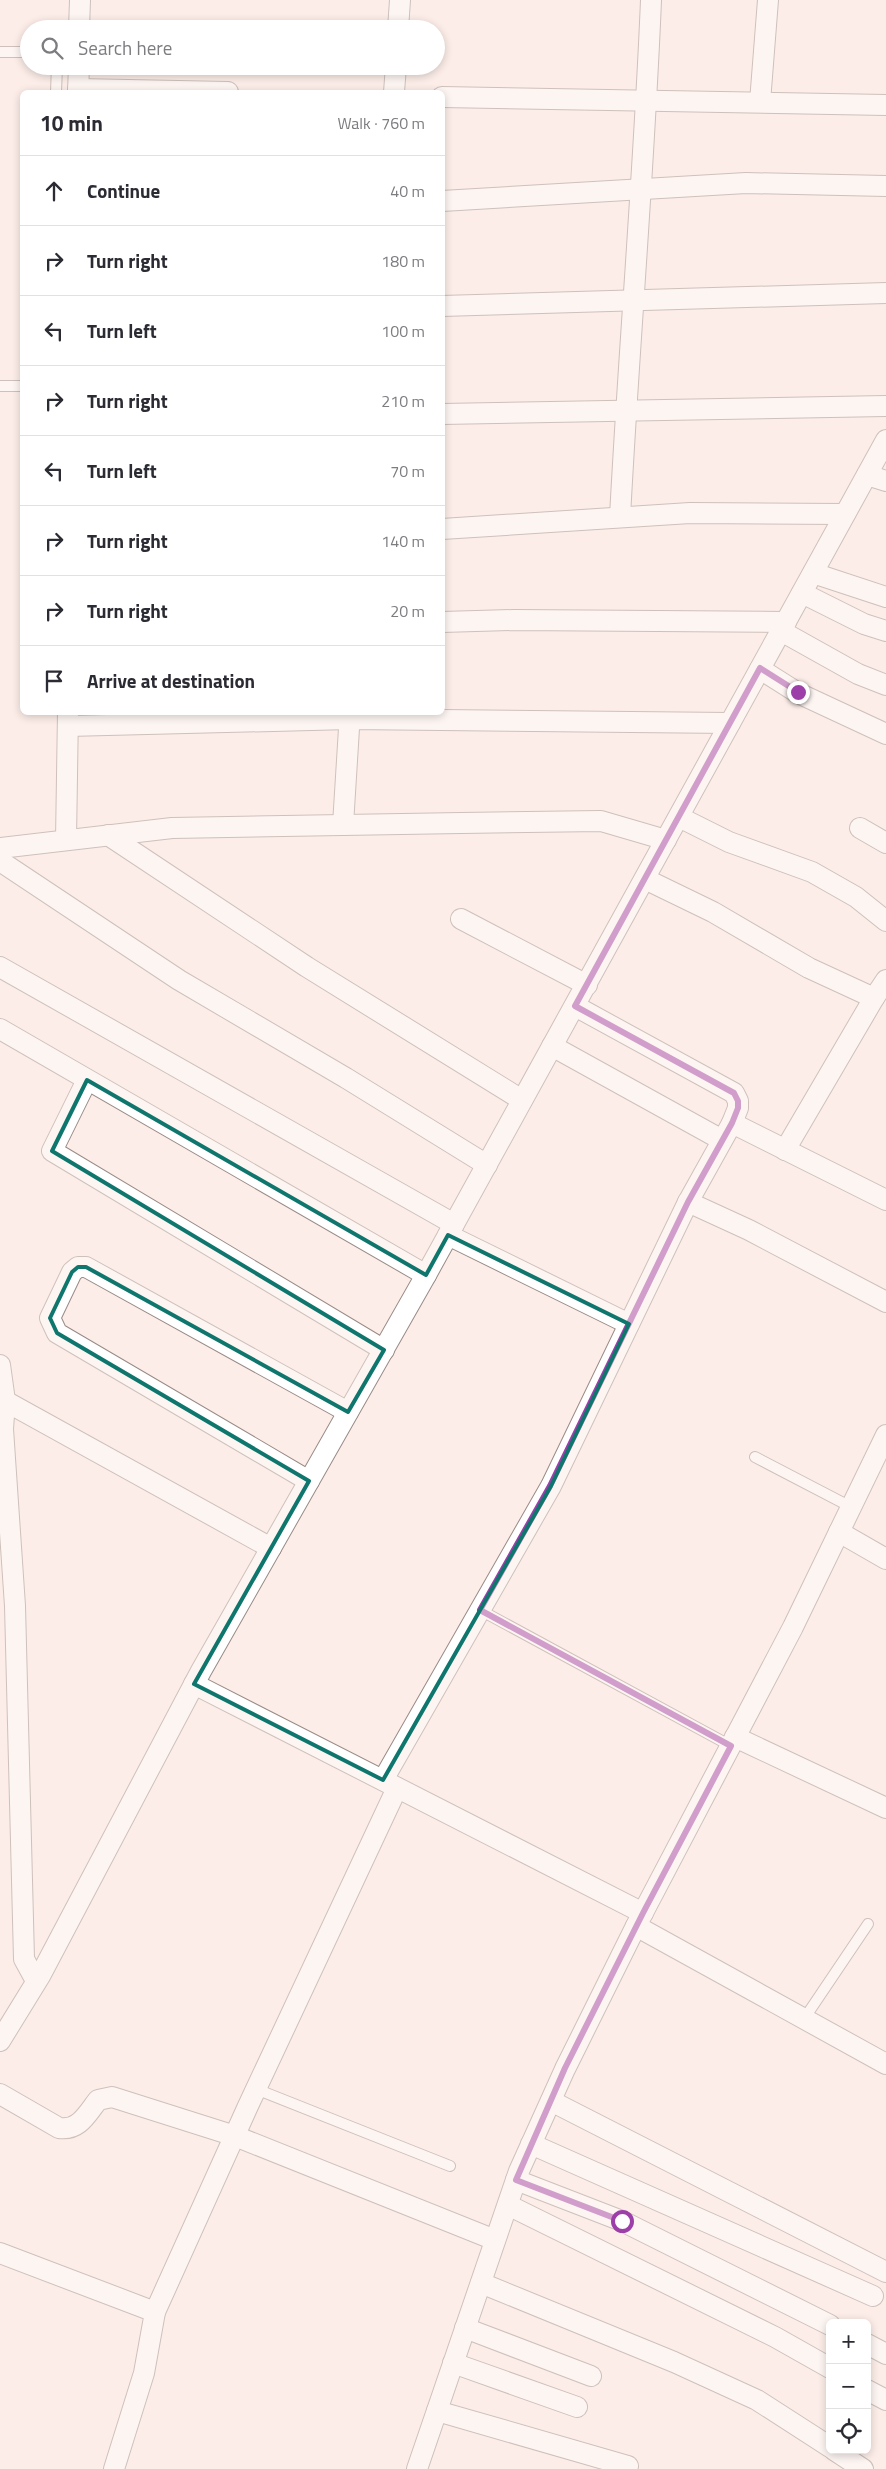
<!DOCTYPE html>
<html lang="en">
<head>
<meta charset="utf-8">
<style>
	:root { --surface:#fff; --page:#f2f2f3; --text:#2b2b33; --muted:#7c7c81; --line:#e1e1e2 }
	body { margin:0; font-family:"Titillium Web",sans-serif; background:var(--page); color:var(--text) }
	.controls { position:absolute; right:15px; bottom:15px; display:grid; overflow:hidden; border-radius:8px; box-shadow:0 2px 8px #0003 }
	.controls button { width:45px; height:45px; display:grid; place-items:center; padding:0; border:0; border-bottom:1px solid var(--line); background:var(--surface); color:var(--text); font:25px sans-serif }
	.stop { position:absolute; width:15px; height:15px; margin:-11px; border:4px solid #9d3fa9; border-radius:50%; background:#fff }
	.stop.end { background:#9d3fa9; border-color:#fff; box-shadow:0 1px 5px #0008 }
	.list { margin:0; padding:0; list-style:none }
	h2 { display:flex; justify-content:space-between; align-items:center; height:65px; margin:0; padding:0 20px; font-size:21px }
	h2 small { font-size:16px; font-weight:400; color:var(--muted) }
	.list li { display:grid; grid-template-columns:32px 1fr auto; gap:15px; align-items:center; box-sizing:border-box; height:70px; padding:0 20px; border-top:1px solid var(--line) }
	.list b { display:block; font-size:19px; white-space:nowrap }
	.list em { font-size:16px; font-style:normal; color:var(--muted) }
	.icon { flex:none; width:28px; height:28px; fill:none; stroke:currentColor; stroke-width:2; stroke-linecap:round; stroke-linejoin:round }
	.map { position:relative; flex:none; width:886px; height:2469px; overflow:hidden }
	.search { position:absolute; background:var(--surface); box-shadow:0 2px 8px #0003; left:20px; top:20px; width:425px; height:55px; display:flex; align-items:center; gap:12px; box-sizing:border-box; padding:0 18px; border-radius:28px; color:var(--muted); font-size:19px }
	.panel { position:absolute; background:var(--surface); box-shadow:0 2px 8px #0003; left:20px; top:90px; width:425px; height:625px; border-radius:8px }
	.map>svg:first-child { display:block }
</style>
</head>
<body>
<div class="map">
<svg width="886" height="2469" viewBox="0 0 886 2469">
	<rect width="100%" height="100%" fill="#fcede8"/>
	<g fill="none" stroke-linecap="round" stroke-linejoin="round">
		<defs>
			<g id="service">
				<polyline points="0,52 29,52"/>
				<polyline points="56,92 57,66"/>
				<polyline points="0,386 22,386"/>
				<polyline points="755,1457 851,1507"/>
				<polyline points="480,1610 731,1746"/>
				<polyline points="804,2019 868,1924"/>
				<polyline points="256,2089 450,2166"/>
			</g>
			<g id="minor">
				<polyline points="79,29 80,0"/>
				<polyline points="398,29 400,0"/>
				<polyline points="78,89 228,92"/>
				<polyline points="78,92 79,66"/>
				<polyline points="394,92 396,66"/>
				<polyline points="442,97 886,105"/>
				<polyline points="760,102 768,0"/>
				<polyline points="442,201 746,183 886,186"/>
				<polyline points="442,306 886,293"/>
				<polyline points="442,414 886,406"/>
				<polyline points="867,475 886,481"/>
				<path d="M 620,517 C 629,345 644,173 651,0"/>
				<polyline points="442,529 690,513 845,514"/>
				<polyline points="813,573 886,597"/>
				<polyline points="802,593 864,624 886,631"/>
				<polyline points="442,622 514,620 786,622"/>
				<polyline points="781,631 858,674 886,685"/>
				<polyline points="760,669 798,693 886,734"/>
				<polyline points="68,726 350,719 730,723"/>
				<polyline points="679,817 729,842 812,872 856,897 886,921"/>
				<polyline points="343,825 350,712"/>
				<polyline points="860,828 886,843"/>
				<polyline points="108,835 307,967 522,1100"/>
				<polyline points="66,840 68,712"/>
				<polyline points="0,848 172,828 461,823 601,821 666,840"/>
				<polyline points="0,861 179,980 346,1078 487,1165"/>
				<polyline points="645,879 713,912 809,968 874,998 886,980"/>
				<polyline points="461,919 587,985"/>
				<polyline points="0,967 454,1224"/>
				<polyline points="0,1029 426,1275"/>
				<polyline points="552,1046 722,1140"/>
				<polyline points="87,1080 52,1151 384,1350"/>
				<polyline points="732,1123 886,1200"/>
				<polyline points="785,1150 874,998"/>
				<polyline points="688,1202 749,1230 886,1302"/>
				<polyline points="448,1235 629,1324"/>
				<polyline points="0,1365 5,1401"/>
				<polyline points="309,1481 57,1333 50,1318 72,1272 78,1267 86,1267 348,1412"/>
				<polyline points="839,1532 886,1559"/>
				<polyline points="194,1684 643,1913"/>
				<polyline points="735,1737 886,1808"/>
				<polyline points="383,1780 551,1486 688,1202 732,1123 738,1108 738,1101 734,1093 575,1006"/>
				<polyline points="636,1926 886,2064"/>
				<polyline points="36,1981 24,1959 15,1606 3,1429 5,1401 271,1548"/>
				<polyline points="0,2041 40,1976 201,1671 426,1275 886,440"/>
				<path d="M 0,2094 L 59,2128 C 79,2131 87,2114 98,2100 L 112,2097 L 235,2136 L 495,2240"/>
				<polyline points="551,2101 886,2272"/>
				<polyline points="531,2144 873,2296"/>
				<polyline points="516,2180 622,2221 830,2325"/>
				<polyline points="508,2205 775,2337 830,2368"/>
				<polyline points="0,2253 155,2312 144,2373 114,2469"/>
				<polyline points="481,2283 674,2362 757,2400 830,2447"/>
				<polyline points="155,2312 248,2106 397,1788"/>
				<polyline points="465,2328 591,2376"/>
				<polyline points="867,2344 886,2354"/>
				<polyline points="453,2363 577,2407"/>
				<polyline points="867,2390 886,2400"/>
				<polyline points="437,2411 628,2466"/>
				<polyline points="834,2450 863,2469"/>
				<polyline points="417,2469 519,2171 565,2069 636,1926 793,1627 886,1435"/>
			</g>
		</defs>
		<use href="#service" stroke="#988b86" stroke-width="12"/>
		<use href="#minor" stroke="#988b86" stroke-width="22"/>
		<use href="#service" stroke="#fff" stroke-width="10"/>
		<use href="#minor" stroke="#fff" stroke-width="20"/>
	</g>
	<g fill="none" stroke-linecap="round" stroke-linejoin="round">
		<polyline stroke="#9d3fa9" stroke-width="6" points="622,2221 516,2180 565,2068 643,1913 731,1746 480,1610 550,1486 688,1202 732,1123 738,1108 738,1101 734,1093 575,1006 760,668 798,692"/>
	</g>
	<path d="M0 0H886V2469H0ZM 87,1080 L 426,1275 L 448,1235 L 629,1324 L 551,1486 L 383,1780 L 194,1684 L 309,1481 L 57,1333 L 50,1318 L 72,1272 L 78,1267 L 86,1267 L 348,1412 L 384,1350 L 52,1151 Z" fill="#fcede8" fill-opacity=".55" fill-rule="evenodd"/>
	<path fill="none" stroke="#0f766e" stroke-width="4" stroke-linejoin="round" d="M 87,1080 L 426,1275 L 448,1235 L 629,1324 L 551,1486 L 383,1780 L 194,1684 L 309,1481 L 57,1333 L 50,1318 L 72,1272 L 78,1267 L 86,1267 L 348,1412 L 384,1350 L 52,1151 Z"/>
</svg>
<div class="controls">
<button>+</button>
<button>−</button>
<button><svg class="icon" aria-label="locate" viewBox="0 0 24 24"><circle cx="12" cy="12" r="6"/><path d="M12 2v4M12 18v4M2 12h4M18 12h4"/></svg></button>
</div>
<div class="stop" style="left:622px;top:2221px"></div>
<div class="stop end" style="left:798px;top:692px"></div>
<div class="search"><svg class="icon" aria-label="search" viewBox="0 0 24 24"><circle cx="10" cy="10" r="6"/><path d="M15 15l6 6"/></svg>Search here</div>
<section class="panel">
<h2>10 min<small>Walk · 760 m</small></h2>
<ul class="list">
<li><svg class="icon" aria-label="ahead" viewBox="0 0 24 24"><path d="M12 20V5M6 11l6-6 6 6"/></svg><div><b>Continue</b></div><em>40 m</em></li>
<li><svg class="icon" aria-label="right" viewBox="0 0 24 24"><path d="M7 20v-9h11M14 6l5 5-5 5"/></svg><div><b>Turn right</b></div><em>180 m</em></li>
<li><svg class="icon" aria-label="left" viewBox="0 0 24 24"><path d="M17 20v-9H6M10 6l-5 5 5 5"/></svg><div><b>Turn left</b></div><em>100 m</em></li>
<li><svg class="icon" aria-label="right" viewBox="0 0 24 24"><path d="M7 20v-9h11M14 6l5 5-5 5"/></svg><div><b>Turn right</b></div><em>210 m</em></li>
<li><svg class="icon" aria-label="left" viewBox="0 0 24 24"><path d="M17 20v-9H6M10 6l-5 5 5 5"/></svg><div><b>Turn left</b></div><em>70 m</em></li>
<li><svg class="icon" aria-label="right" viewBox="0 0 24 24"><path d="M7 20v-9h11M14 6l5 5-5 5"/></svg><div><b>Turn right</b></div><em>140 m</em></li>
<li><svg class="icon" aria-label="right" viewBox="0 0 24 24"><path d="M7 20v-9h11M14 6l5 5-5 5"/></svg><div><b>Turn right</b></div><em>20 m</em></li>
<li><svg class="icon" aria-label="arrive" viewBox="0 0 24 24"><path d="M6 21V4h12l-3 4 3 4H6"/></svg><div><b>Arrive at destination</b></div></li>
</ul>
</section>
</div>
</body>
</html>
